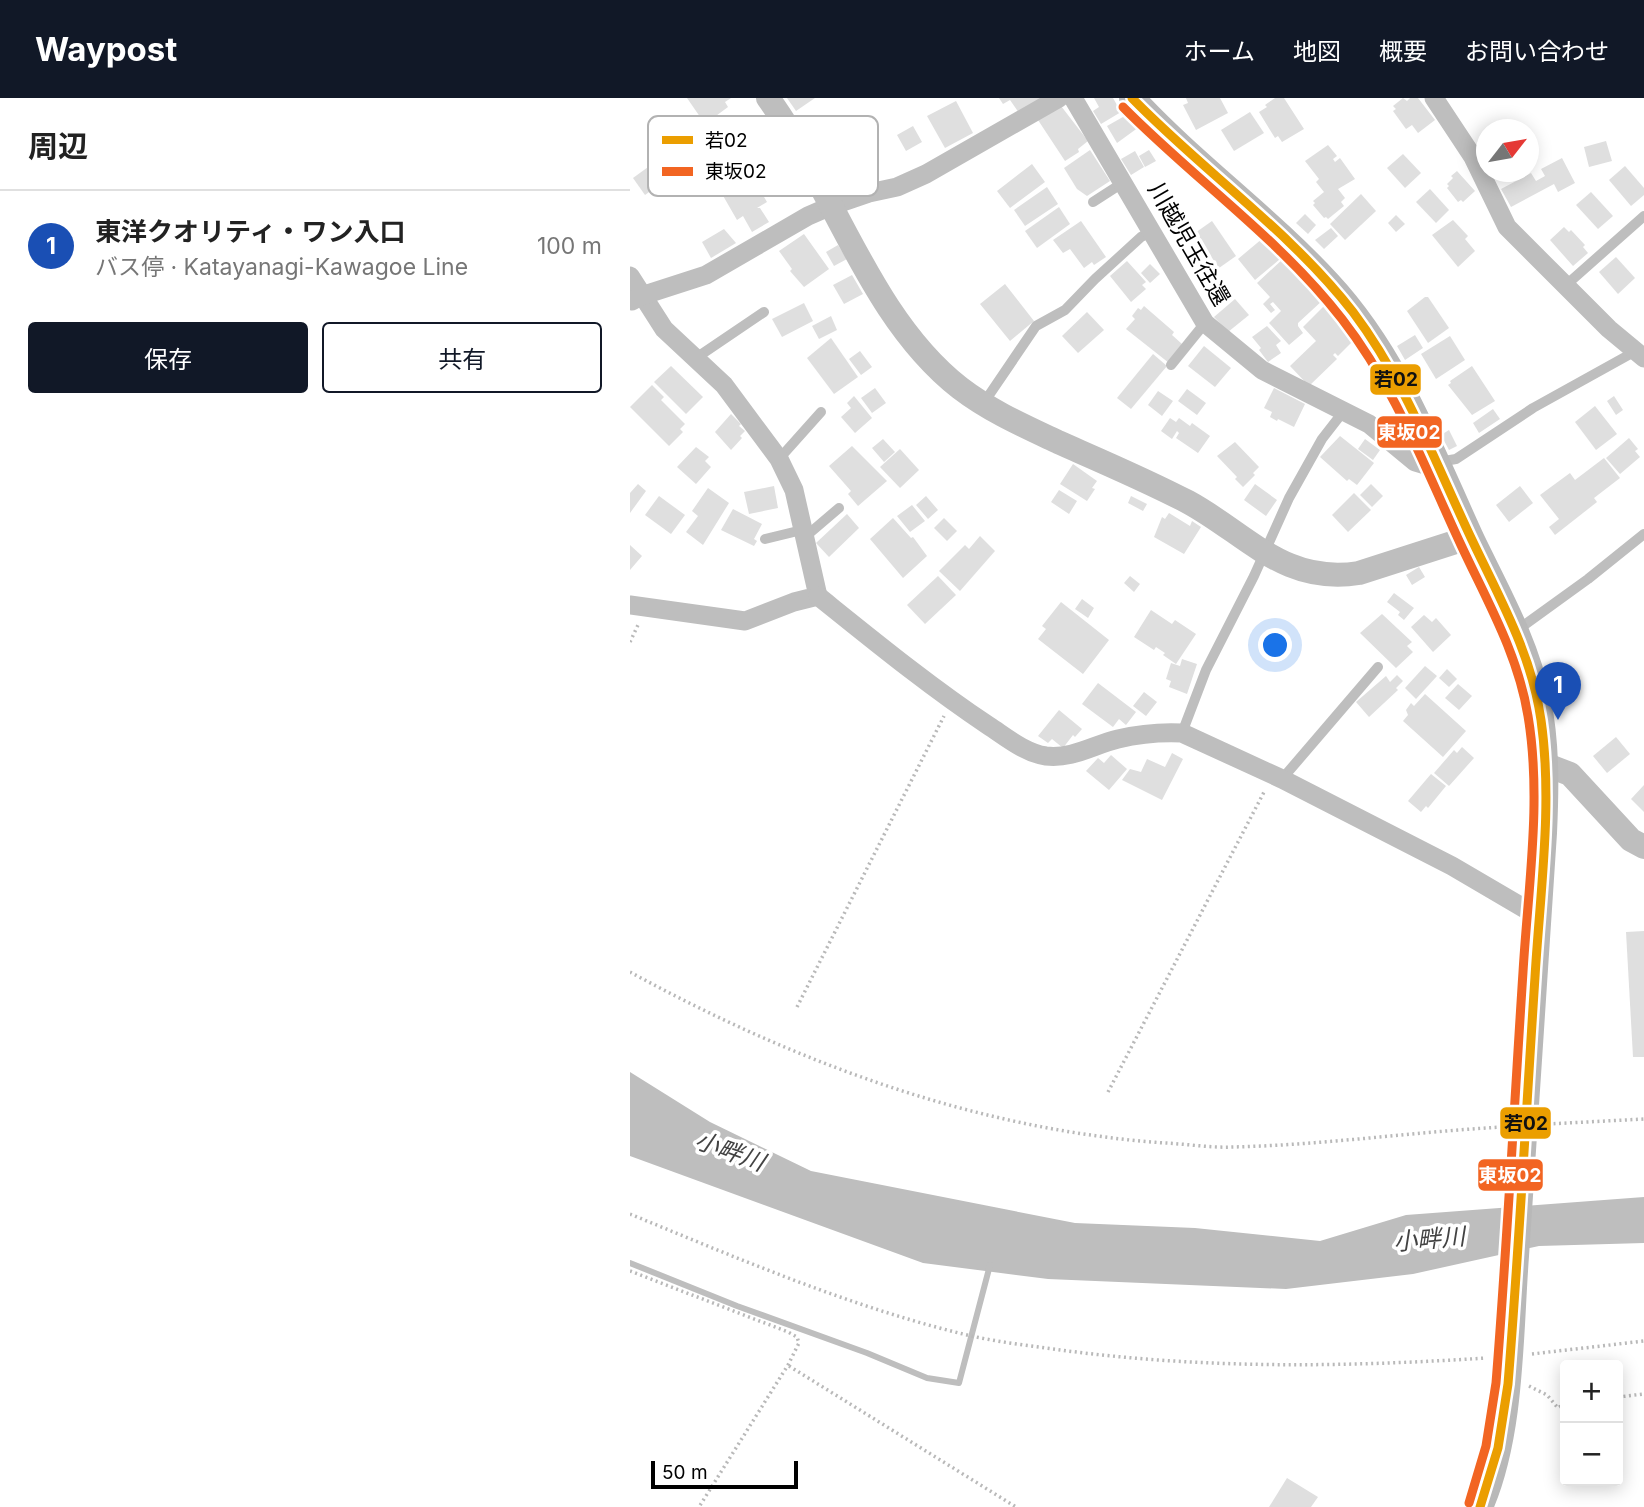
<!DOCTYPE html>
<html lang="ja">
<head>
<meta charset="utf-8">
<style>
	:root { --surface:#fff; --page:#f6f6f6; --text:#222; --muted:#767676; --line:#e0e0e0; --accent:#111827 }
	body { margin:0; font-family:Inter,"Noto Sans JP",sans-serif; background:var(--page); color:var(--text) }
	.controls { position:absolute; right:21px; bottom:21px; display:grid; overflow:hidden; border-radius:7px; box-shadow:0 4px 18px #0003 }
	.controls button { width:63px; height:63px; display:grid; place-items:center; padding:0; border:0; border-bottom:2px solid var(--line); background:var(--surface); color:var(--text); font:35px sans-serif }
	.compass { position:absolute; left:846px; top:21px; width:63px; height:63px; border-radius:50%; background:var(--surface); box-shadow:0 4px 18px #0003; rotate:59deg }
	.scale { position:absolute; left:21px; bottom:18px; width:147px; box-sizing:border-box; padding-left:7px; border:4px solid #000; border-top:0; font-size:19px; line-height:24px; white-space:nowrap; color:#000; -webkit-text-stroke:5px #fff; paint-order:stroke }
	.you { position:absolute; left:646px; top:548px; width:24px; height:24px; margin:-18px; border:5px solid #fff; border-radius:50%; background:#1a73e8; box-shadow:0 0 0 10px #1a73e833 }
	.badge { display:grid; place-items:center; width:46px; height:46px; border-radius:50%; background:var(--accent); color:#fff; font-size:23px; font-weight:700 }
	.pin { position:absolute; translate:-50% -58px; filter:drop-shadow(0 2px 4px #0008) }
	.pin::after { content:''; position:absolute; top:37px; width:24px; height:21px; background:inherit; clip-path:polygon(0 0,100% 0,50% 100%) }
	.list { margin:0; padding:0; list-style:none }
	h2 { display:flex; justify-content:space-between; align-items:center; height:91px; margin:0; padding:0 28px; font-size:30px }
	h2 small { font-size:23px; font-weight:400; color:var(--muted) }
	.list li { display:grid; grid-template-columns:46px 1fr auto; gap:21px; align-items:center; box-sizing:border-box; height:112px; padding:0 28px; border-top:2px solid var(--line) }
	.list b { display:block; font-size:26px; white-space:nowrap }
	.list p { margin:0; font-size:23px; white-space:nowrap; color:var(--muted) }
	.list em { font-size:23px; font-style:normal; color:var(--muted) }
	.actions { display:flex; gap:14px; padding:21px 28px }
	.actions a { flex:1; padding:16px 0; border:2px solid var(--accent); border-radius:7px; text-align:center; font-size:24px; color:var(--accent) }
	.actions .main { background:var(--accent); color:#fff }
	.map { position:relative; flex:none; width:1014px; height:1409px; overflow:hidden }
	header { display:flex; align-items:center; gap:42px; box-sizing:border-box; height:98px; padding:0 35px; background:var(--accent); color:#fff }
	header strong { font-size:33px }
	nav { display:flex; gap:38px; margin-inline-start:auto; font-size:24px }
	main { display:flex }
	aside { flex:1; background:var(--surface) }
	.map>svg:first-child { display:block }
</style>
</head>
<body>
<header>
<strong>Waypost</strong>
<nav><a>ホーム</a><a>地図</a><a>概要</a><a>お問い合わせ</a></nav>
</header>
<main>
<aside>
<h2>周辺<small></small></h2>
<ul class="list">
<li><span class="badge" style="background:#1a4fb4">1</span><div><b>東洋クオリティ・ワン入口</b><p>バス停 · Katayanagi-Kawagoe Line</p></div><em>100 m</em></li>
</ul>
<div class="actions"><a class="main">保存</a><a>共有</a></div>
</aside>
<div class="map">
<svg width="1014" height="1409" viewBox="0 0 1014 1409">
	<rect width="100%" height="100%" fill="#fff"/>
	<polygon fill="#bebebe" points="0,974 80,1024 181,1073 445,1125 565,1130 690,1143 776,1117 1014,1099 1014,1145 909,1148 783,1176 656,1191 418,1181 293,1165 0,1058"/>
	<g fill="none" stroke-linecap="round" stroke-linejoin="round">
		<polyline stroke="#bebebe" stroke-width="6" points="0,1165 107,1208 237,1255 297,1280 329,1285 360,1167"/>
	</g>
	<g fill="#dfdfdf">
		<polygon points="57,0 101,0 95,4 98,9 75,26"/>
		<polygon points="157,0 185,0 166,13"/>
		<polygon points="369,0 413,0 389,15 380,2 373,6"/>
		<polygon points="464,0 483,0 491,14 471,26 463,13 469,9"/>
		<polygon points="556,0 590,0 598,15 566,32 553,7 558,5"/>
		<polygon points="645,0 654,0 674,31 652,44 648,38 645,40 629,14 637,9 635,7"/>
		<polygon points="773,0 777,3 780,0 788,0 805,22 788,35 782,27 776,31 763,13 766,11 763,8"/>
		<polygon points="326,3 343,35 315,50 297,18"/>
		<polygon points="431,8 458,43 448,51 449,54 435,63 408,22"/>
		<polygon points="620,14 634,35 604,53 591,32"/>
		<polygon points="500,15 509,29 487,45 477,28"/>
		<polygon points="283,28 292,44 276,53 267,37"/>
		<polygon points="976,43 982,63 959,69 954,49"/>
		<polygon points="698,47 707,58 703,61 705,64 710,60 725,81 708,91 715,100 711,104 714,108 698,121 696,119 694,120 683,107 685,105 683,103 694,94 686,84 689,81 675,63"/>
		<polygon points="47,48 59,65 15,97 3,80"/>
		<polygon points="460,52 480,83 457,98 447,91 434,70"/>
		<polygon points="519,52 526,63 515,69 509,58"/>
		<polygon points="505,53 514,69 501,77 491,61"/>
		<polygon points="773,56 791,75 775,90 757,70"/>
		<polygon points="110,58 137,104 127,110 130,110 139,124 122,134 113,118 107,122 84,82 91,78 87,71"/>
		<polygon points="932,60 945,85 928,94 924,86 881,109 871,91 901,75 906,83 915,78 911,71"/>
		<polygon points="402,66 415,84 380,110 367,93"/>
		<polygon points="995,68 1014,90 1014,97 1001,108 979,82"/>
		<polygon points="827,73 845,93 833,104 831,102 828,104 817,90 819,88 817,86 823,80 821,78"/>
		<polygon points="417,89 428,106 395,128 384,112"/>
		<polygon points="800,91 819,112 806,125 786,104"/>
		<polygon points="961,94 983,118 968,131 946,107"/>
		<polygon points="731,96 746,113 715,142 700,126"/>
		<polygon points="429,109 440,126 407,150 395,133"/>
		<polygon points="675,116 686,127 678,136 666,125"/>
		<polygon points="766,117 775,126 766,134 758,125"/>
		<polygon points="823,122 838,138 835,141 845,153 828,169 802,137"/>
		<polygon points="451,123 476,159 464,167 462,164 454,170 440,151 433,155 423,142"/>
		<polygon points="582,123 606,158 589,170 565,135"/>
		<polygon points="934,129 939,134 941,132 955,147 953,149 958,155 943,168 920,142"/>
		<polygon points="701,130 708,138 694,151 685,142"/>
		<polygon points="94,131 106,145 81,160 72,144"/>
		<polygon points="174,136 199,171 174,189 160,173 162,171 149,153"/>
		<polygon points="633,140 650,161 625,182 608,161"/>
		<polygon points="208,147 217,161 204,168 196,154"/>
		<polygon points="986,159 1005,180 988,196 969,174"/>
		<polygon points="654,160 693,202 668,225 668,228 673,235 659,247 639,225 651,213 643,204 640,206 645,212 641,215 633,206 640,199 627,185"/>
		<polygon points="497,163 516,184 512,187 516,191 501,204 480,178"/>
		<polygon points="520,166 530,176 520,185 511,175"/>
		<polygon points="222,177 233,196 214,206 203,187"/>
		<polygon points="375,186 404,223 380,243 350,206"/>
		<polygon points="795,199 798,199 819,230 798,245 777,213"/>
		<polygon points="605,201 619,217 598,234 584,219"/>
		<polygon points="174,205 183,223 152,239 142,221"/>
		<polygon points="514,208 544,234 542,237 552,246 539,265 496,231 505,221 502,218 508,210 511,212"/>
		<polygon points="694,208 725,241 708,258 705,255 703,257 707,261 679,288 660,268 686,243 673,229"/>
		<polygon points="457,214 474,232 448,255 432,238"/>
		<polygon points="201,218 207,232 189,241 182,228"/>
		<polygon points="637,228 651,243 646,247 651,255 638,264 629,252 631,250 622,239"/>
		<polygon points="785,237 793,250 775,262 767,248"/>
		<polygon points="820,238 835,262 806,281 791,256"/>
		<polygon points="201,240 228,279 204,296 177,260"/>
		<polygon points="574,248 601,270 585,289 558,268"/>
		<polygon points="230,253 242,269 231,277 219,261"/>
		<polygon points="523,256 537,268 501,311 487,300"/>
		<polygon points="41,268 73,299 56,316 24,284"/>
		<polygon points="842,268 865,303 842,317 818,287 821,285 820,283"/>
		<polygon points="22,287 34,299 31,302 55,326 50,331 53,334 39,348 0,309"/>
		<polygon points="245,290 256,305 242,315 231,300"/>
		<polygon points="644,290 675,306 664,329 648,321 647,323 640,319 642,314 634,310"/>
		<polygon points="557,291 576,305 567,317 548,303"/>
		<polygon points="528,293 543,303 532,318 518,307"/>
		<polygon points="224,298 242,320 225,335 211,319 221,310 217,305"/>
		<polygon points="984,298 993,312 986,317 977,303"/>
		<polygon points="965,308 987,336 966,352 945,324"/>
		<polygon points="863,311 870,321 849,335 843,325"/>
		<polygon points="101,316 111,326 109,328 115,333 110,338 112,340 101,352 85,334"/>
		<polygon points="540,320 546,324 549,320 560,328 562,325 580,338 568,355 546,340 549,335 547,333 542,341 531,333"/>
		<polygon points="819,332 827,348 819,352 811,337"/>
		<polygon points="710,338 744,365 727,387 719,381 717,383 690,359"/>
		<polygon points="999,340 1008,351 1005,353 1010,359 990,376 976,360"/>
		<polygon points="253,341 265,354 254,364 242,350"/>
		<polygon points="735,341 750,352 743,362 728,351"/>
		<polygon points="605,344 629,369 623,375 625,377 613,389 605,381 607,379 587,358"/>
		<polygon points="222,348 257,383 228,408 218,396 221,393 199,368"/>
		<polygon points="66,349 79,359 75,363 81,369 66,386 47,369"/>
		<polygon points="270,351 289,372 270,390 250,369"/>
		<polygon points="974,360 990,380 964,400 967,404 925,437 919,429 929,421 910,397 940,375 945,382"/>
		<polygon points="443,366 467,383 462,390 465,391 457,403 430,386"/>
		<polygon points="8,386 16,393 0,415 0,395"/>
		<polygon points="625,386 647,402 636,418 614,402"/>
		<polygon points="741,386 753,398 742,409 730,397"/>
		<polygon points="144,388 148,410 119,416 114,394"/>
		<polygon points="890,388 903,405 879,424 866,407"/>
		<polygon points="78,390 99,405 73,447 56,434 68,418 62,413"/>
		<polygon points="429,392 447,403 439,416 421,404"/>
		<polygon points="724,395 741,412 718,434 702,417"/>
		<polygon points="29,398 55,417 41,436 15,417"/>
		<polygon points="296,398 308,412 298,421 286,407"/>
		<polygon points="501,398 517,406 513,413 498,405"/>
		<polygon points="282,407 295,423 280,434 267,418"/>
		<polygon points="103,411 132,426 124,441 127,443 124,448 91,432"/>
		<polygon points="539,415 560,428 562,423 571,429 554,456 524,439 532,419 535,421"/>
		<polygon points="217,416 229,430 199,459 186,445"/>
		<polygon points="263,420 281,440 283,439 297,458 273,480 240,441"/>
		<polygon points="314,420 327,433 317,443 304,430"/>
		<polygon points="350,438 365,453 330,493 309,473 335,447 339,451"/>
		<polygon points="0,447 12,458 0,472"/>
		<polygon points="789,469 795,479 782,487 776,477"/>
		<polygon points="308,478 326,497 295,526 277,507"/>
		<polygon points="500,478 510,486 504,494 494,485"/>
		<polygon points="764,495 784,510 774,522 768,517 770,514 757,504"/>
		<polygon points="452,501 464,510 458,520 445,511"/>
		<polygon points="431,504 479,542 453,576 408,541 416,531 412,528"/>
		<polygon points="521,512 542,526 545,522 566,536 546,566 533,557 535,555 526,549 524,552 504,539"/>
		<polygon points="752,516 782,544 777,548 783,554 766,570 730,535"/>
		<polygon points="794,517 802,524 806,520 821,537 803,554 781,529"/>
		<polygon points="552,561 567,566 557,596 539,589 541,583 536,581 541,565 550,568"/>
		<polygon points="795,568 807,578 786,601 775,590"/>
		<polygon points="817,571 827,581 819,589 809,580"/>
		<polygon points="767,577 773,583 766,590 768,592 739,619 726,604 756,578 760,584"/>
		<polygon points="468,585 506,614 496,627 489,621 483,629 452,606"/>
		<polygon points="828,586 842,598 829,612 815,600"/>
		<polygon points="514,594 527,604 516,618 503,608"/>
		<polygon points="795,596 836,633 813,659 773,623 778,617 776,612 781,605 784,608"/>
		<polygon points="429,612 452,631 445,639 443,637 433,650 422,641 418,645 408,638"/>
		<polygon points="986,639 1000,656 977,675 963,658"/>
		<polygon points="832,649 844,660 819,688 804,675 824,652 827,655"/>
		<polygon points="542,655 553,661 532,702 492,682 500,671 511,674 517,661 535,669"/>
		<polygon points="481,657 497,671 479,692 456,673 468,660 474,665"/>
		<polygon points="801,676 816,688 798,710 796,708 791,714 778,703"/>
		<polygon points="1014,687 1014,714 1001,701"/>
		<polygon points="1014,833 1014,959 1003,959 996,834"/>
		<polygon points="657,1380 688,1399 681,1409 639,1409"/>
	</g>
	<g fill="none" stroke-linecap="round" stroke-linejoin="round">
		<g stroke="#b9b9b9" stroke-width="3.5" stroke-dasharray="2 3.5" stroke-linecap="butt">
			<polyline points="0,544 8,527"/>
			<path d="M 0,874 C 165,964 346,1032 535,1045 C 557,1046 581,1050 603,1049 C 693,1047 783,1034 872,1029"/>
			<polyline points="167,909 314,618"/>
			<polyline points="478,994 634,694"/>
			<polyline points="918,1026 1014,1021"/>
			<path d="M 0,1116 C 107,1160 216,1207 329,1235 C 364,1244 402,1248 438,1253 C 578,1271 716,1269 856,1260"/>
			<polyline points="0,1173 158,1234 167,1239 169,1245 158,1267 69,1409"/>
			<polyline points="902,1256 1014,1243"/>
			<polyline points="159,1268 386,1409"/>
			<polyline points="899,1288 917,1297 928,1310 935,1305"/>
			<polyline points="988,1299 1014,1296"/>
		</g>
		<g stroke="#bebebe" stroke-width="10">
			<polyline points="463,104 494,84"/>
			<polyline points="935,188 1014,118"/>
			<polyline points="66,260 134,214"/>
			<polyline points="541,267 575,225"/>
			<polyline points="353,306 406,228 435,212 465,181 511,139 522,133"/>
			<polyline points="149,361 191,314"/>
			<polyline points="808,364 826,361 903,310 1004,254"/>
			<polyline points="175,439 209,410"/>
			<polyline points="135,441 172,432"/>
			<polyline points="886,533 958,481 1014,436"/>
			<polyline points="552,635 576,572 624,478 659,400 692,341 713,314"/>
			<polyline points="652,681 748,569"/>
		</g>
		<g stroke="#bebebe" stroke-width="19">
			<polyline points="443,0 575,225 632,272 739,326 785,364 795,367 808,364"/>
			<polyline points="804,0 843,59 877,129 979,231 1014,260"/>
			<polyline points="0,178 34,231 94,287 149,361 164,392 188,498 164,504 115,523 0,507"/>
			<polyline points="2,203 11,198 76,177 178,118 201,108 239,95 267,89 296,76 429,0"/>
			<path d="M 188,498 C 244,543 299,588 359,628 C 376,639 395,655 416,658 C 443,661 463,647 488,641 C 509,636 531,634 552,635 L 652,681 L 822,768 L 909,819"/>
		</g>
		<g stroke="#bebebe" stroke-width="24">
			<path d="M 138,0 C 204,91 240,220 330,290 C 360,313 394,328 428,344 C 471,363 516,382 558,404 C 617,436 654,487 729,475 L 841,439"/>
			<polyline points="914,666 940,676 1001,742 1014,749"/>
		</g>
		<path stroke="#b8b8b8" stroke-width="26" d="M 502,0 C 563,66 637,119 698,185 C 766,258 801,353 842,442 C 867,494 897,546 908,603 C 917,646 916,692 914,735 C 905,876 896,1017 886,1158 C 880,1238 882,1336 850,1409"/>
		<defs>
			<path id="bus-1" d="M 502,0 C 573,73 660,133 723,214 C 775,283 805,364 842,442 C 870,501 902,557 911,622 C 923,706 910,794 905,879 C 896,1015 889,1151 878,1286 L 868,1350 L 850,1409"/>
			<path id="bus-2" d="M 493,9 C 564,81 650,141 712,221 C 765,289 795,370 831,447 C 857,503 888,556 898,618 C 912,701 898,790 893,874 C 884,1011 877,1148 866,1285 L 856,1348 L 839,1405"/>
		</defs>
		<use href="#bus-1" stroke="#fff" stroke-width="14"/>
		<use href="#bus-2" stroke="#fff" stroke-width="14"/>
		<use href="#bus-1" stroke="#eb9e00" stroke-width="9"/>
		<use href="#bus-2" stroke="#f26522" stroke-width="9"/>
	</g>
	<g text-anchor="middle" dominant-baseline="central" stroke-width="7" stroke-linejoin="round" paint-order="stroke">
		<g font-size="23" fill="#000" stroke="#fff">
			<text transform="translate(559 146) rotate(60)">川越児玉往還</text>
		</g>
		<g font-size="24" font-style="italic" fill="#434343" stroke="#fff">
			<text transform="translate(100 1053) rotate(20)">小畔川</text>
			<text transform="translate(799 1141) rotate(-5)">小畔川</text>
		</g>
	</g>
	<rect x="18" y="18" width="230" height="80" rx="10" fill="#fff" stroke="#b2b2b2" stroke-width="2"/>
	<rect x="32" y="38" width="31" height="8" fill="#eb9e00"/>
	<rect x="32" y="69" width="31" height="9" fill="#f26522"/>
	<g font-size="19" fill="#000">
		<text x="75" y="49">若02</text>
		<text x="75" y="80">東坂02</text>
	</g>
	<g stroke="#fff" stroke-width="2.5">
		<rect x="739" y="265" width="53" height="33" rx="7" fill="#eb9e00"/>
		<rect x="746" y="317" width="67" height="34" rx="7" fill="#f26522"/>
		<rect x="869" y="1008" width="53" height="34" rx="7" fill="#eb9e00"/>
		<rect x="847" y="1060" width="67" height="34" rx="7" fill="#f26522"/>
	</g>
	<g font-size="19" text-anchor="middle" font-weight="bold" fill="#fff">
		<text x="779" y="341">東坂02</text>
		<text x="880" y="1084">東坂02</text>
	</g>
	<g font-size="19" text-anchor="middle" font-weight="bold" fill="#111">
		<text x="766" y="288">若02</text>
		<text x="896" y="1032">若02</text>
	</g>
</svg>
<div class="controls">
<button>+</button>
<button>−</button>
</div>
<svg class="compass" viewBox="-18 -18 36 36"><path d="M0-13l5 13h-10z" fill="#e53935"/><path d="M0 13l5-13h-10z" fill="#767676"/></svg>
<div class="scale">50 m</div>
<div class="you"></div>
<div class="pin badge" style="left:928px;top:622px;background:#1a4fb4">1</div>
</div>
</main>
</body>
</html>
